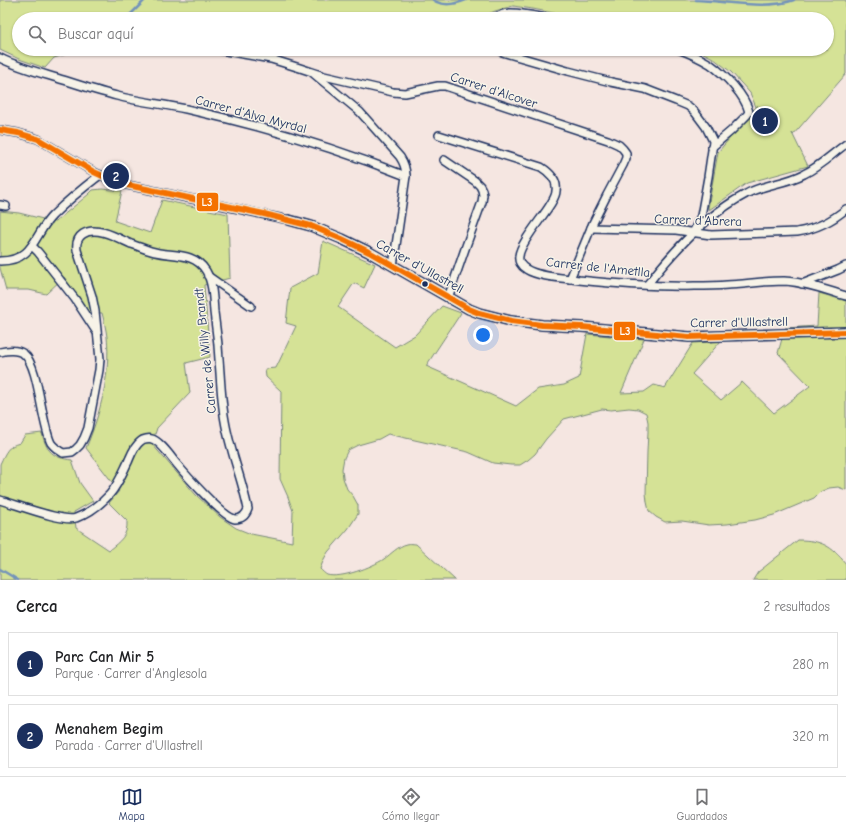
<!DOCTYPE html>
<html lang="es">
<head>
<meta charset="utf-8">
<style>
	:root { --surface:#fff; --page:#f2f2f2; --text:#202124; --muted:#757577; --line:#e0e0e0; --accent:#1b2f5e }
	body { margin:0; font-family:"Comic Neue",sans-serif; background:var(--page); color:var(--text) }
	.you { position:absolute; left:483px; top:335px; width:14px; height:14px; margin:-10px; border:3px solid #fff; border-radius:50%; background:#1a73e8; box-shadow:0 0 0 6px #1a73e833 }
	.badge { display:grid; place-items:center; width:26px; height:26px; border-radius:50%; background:var(--accent); color:#fff; font-size:13px; font-weight:700 }
	.pin { position:absolute; translate:-50% -50%; border:2px solid #fff; box-shadow:0 1px 4px #0006 }
	.list { margin:0; padding:0; list-style:none }
	h2 { display:flex; justify-content:space-between; align-items:center; height:52px; margin:0; padding:0 16px; font-size:17px }
	h2 small { font-size:13px; font-weight:400; color:var(--muted) }
	.list li { display:grid; grid-template-columns:26px 1fr auto; gap:12px; align-items:center; box-sizing:border-box; height:64px; margin:0 8px 8px; padding:0 8px; border:1px solid var(--line); border-radius:0px }
	.list b { display:block; font-size:15px; white-space:nowrap }
	.list p { margin:0; font-size:13px; white-space:nowrap; color:var(--muted) }
	.list em { font-size:13px; font-style:normal; color:var(--muted) }
	.icon { flex:none; width:22px; height:22px; fill:none; stroke:currentColor; stroke-width:2; stroke-linecap:round; stroke-linejoin:round }
	.map { position:relative; flex:none; width:846px; height:580px; overflow:hidden }
	.search { position:absolute; background:var(--surface); box-shadow:0 1px 3px #0004; left:12px; right:12px; top:12px; height:44px; display:flex; align-items:center; gap:10px; box-sizing:border-box; padding:0 14px; border-radius:22px; color:var(--muted); font-size:15px }
	.sheet { height:196px; background:var(--surface) }
	nav { display:flex; justify-content:space-around; align-items:center; box-sizing:border-box; height:56px; border-top:1px solid var(--line); background:var(--surface); font-size:11px; color:var(--muted) }
	nav a { display:grid; justify-items:center; gap:2px }
	nav .on { color:var(--accent) }
	.map>svg:first-child { display:block }
</style>
</head>
<body>
<div class="map">
<svg width="846" height="580" viewBox="0 0 846 580">
	<rect width="100%" height="100%" fill="#f5e6e1"/>
	<filter id="ink" filterUnits="userSpaceOnUse"><feTurbulence type="fractalNoise" baseFrequency=".025" numOctaves="2"/><feDisplacementMap in="SourceGraphic" scale="8" xChannelSelector="R" yChannelSelector="G"/><feConvolveMatrix kernelMatrix="1 2 1 2 8 2 1 2 1" color-interpolation-filters="sRGB"/></filter>
	<g filter="url(#ink)">
		<g fill="#d5e296" stroke="#78887a">
			<polygon points="0,0 846,0 846,74 793,135 792,133 808,166 747,183 709,210 708,208 718,152 758,105 756,107 750,93 731,72 713,58 696,49 827,49 827,19 584,19 533,9 513,6 495,11 477,19 303,19 276,18 275,19 19,19 19,49 83,49 54,58 45,68 19,59 0,50"/>
			<path d="M 102,189 L 122,191 L 115,221 L 150,233 L 162,200 L 228,214 L 230,278 L 204,285 L 210,357 L 186,363 L 190,393 L 157,428 L 152,444 L 196,495 L 220,517 L 236,528 L 251,534 L 292,542 L 293,511 L 288,497 L 280,479 L 281,391 L 266,377 L 265,369 L 276,368 L 296,326 L 286,323 L 290,288 L 318,273 L 323,241 L 375,264 L 364,288 L 354,283 L 338,307 L 395,347 L 415,335 L 442,306 L 461,313 L 426,366 L 516,406 L 538,389 L 564,385 L 579,378 L 587,334 L 644,339 L 621,393 L 644,392 L 654,385 L 665,388 L 693,343 L 721,341 L 692,374 L 721,400 L 742,382 L 774,413 L 810,386 L 778,353 L 785,328 L 817,326 L 819,293 L 846,301 L 846,490 L 838,487 L 829,488 L 820,492 L 814,498 L 774,515 L 755,520 L 727,524 L 709,525 L 682,521 L 665,522 L 656,517 L 649,511 L 647,502 L 646,493 L 647,452 L 648,432 L 648,422 L 646,413 L 638,409 L 629,408 L 611,410 L 602,409 L 564,419 L 546,439 L 535,454 L 528,460 L 520,465 L 511,465 L 493,463 L 468,452 L 388,434 L 379,439 L 358,445 L 348,450 L 344,458 L 342,469 L 343,478 L 347,489 L 353,496 L 358,505 L 358,514 L 348,529 L 328,552 L 324,559 L 320,569 C 322,571 325,574 327,575 C 341,579 372,567 384,559 C 391,554 398,546 407,544 C 410,543 414,544 416,544 L 455,580 L 0,580 L 0,464 C 6,452 7,446 20,443 L 25,435 L 42,433 C 46,451 53,458 72,460 L 80,483 L 93,501 L 74,512 L 76,528 L 109,550 C 120,541 128,536 127,521 L 109,503 L 119,491 L 86,448 C 100,415 111,373 107,337 C 106,329 104,321 102,313 L 88,312 L 64,277 L 46,294 L 29,290 L 6,290 L 0,268 L 0,211 L 19,213 L 55,222 L 89,194 L 93,190 Z"/>
			<path d="M 798,540 C 821,540 832,546 846,564 L 846,580 L 753,580 L 758,572 L 762,569 Z"/>
		</g>
		<g fill="none" stroke-linecap="round" stroke-linejoin="round">
			<g stroke="#7393ba" stroke-width="2.5">
				<path d="M 433,0 C 444,7 455,4 466,0"/>
				<path d="M 696,0 C 726,1 767,10 794,0"/>
				<polyline points="124,19 132,13 145,0"/>
				<polyline points="0,569 18,580"/>
			</g>
			<defs>
				<g id="minor">
					<path d="M 494,19 C 498,16 504,13 509,13 C 520,12 540,17 551,19"/>
					<polyline points="214,49 271,59 300,68 324,76 393,92 405,93 438,86 445,86 608,140 619,145 623,149 626,153 626,158 623,165 607,195 593,223 570,279"/>
					<polyline points="497,49 502,52 568,71 611,82 645,89 676,101 688,106 694,111 706,127 713,141 712,150 708,177 701,216 693,233"/>
					<path d="M 678,49 C 689,53 700,58 710,64 C 724,74 745,95 749,112 L 747,115 L 731,131 L 712,147"/>
					<path d="M 0,58 C 18,67 37,72 57,78 C 77,84 97,91 117,96 C 140,102 163,104 186,109 C 262,126 333,147 406,176 L 393,266"/>
					<path d="M 314,74 L 360,112 L 400,157 C 404,163 406,168 406,176"/>
					<polyline points="0,130 18,133 38,139 94,172 118,183 289,220"/>
					<path d="M 439,135 L 541,167 C 549,172 558,180 556,191 C 556,196 553,200 550,205 C 543,217 520,243 519,256 C 518,261 521,266 526,269 C 538,277 564,278 579,280 C 617,284 655,287 694,286 C 705,286 716,286 727,285 C 746,284 765,281 784,281 C 805,282 826,290 846,296"/>
					<polyline points="444,160 475,181 480,186 482,190 483,195 482,202 466,246 448,298"/>
					<polyline points="0,205 6,206"/>
					<path d="M 591,228 L 676,230 L 711,235 L 797,232 C 815,229 832,221 846,209"/>
					<polyline points="32,246 38,252 75,299 96,331"/>
					<path d="M 0,261 C 35,261 34,233 53,215 C 68,200 83,188 100,175"/>
					<polyline points="208,276 251,306"/>
					<polyline points="802,284 838,270 846,266"/>
					<path d="M 647,285 C 674,250 706,215 746,194 C 764,184 785,184 804,174 C 819,167 832,154 846,144"/>
					<path d="M 0,352 C 8,350 17,349 24,354 C 39,366 41,423 51,443 C 54,447 58,450 63,453 L 72,452 L 76,449 L 80,445 L 84,438 L 88,428 L 99,370 L 100,359 L 95,311 L 92,296 L 77,250 C 76,243 77,238 83,234 C 96,225 118,238 131,244 C 138,246 144,249 151,251 C 170,257 194,251 206,271 C 213,283 213,299 214,312 C 217,332 219,352 220,373 C 221,389 222,405 225,421 C 230,451 242,479 248,509 C 246,515 242,519 235,519 C 224,518 184,473 176,463 C 171,457 160,441 152,439 C 149,438 143,439 141,441 C 134,446 131,455 128,462 C 123,472 118,485 110,494 C 101,504 89,513 76,518 C 64,523 15,504 0,500"/>
				</g>
				<polyline id="tertiary" points="289,220 311,226 342,239 369,252 469,309 479,313 511,321 542,325 582,327 689,337 846,332"/>
			</defs>
			<use href="#minor" stroke="#1b2f5e" stroke-width="10"/>
			<use href="#tertiary" stroke="#1b2f5e" stroke-width="12"/>
			<use href="#minor" stroke="#f7f3e8" stroke-width="7"/>
			<use href="#tertiary" stroke="#f7f3e8" stroke-width="9"/>
			<defs>
				<polyline id="bus-1" points="0,130 18,133 38,139 94,172 118,183 264,214 311,226 342,239 369,252 469,309 479,313 511,321 542,325 582,327 689,337 846,332"/>
			</defs>
			<use href="#bus-1" stroke="#f7f3e8" stroke-width="9"/>
			<use href="#bus-1" stroke="#f47100" stroke-width="6"/>
		</g>
	</g>
	<circle fill="#1b2f5e" stroke="#f7f3e8" stroke-width="1.5" cx="425" cy="284" r="3.5"/>
	<g text-anchor="middle" dominant-baseline="central" stroke-width="3" stroke-linejoin="round" paint-order="stroke">
		<g font-size="13" fill="#1b2f5e" stroke="#f7f3e8">
			<text transform="translate(494 90) rotate(18)">Carrer d'Alcover</text>
			<text transform="translate(251 114) rotate(15)">Carrer d'Alva Myrdal</text>
			<text transform="translate(698 220) rotate(2)">Carrer d'Abrera</text>
			<text transform="translate(420 266) rotate(29)">Carrer d'Ullastrell</text>
			<text transform="translate(598 267) rotate(6)">Carrer de l'Ametlla</text>
			<text transform="translate(739 322) rotate(-1)">Carrer d'Ullastrell</text>
			<text transform="translate(205 351) rotate(-96)">Carrer de Willy Brandt</text>
		</g>
	</g>
	<g stroke="#f7f3e8" stroke-width="1.5">
		<rect x="196" y="192" width="23" height="20" rx="4" fill="#f47100"/>
		<rect x="613" y="321" width="23" height="20" rx="4" fill="#f47100"/>
	</g>
	<g font-size="11" text-anchor="middle" font-weight="bold" fill="#fff">
		<text x="207" y="206">L3</text>
		<text x="625" y="335">L3</text>
	</g>
</svg>
<div class="you"></div>
<div class="pin badge" style="left:765px;top:121px">1</div>
<div class="pin badge" style="left:116px;top:176px">2</div>
<div class="search"><svg class="icon" aria-label="search" viewBox="0 0 24 24"><circle cx="10" cy="10" r="6"/><path d="M15 15l6 6"/></svg>Buscar aquí</div>
</div>
<section class="sheet">
<h2>Cerca<small>2 resultados</small></h2>
<ul class="list">
<li><span class="badge">1</span><div><b>Parc Can Mir 5</b><p>Parque · Carrer d'Anglesola</p></div><em>280 m</em></li>
<li><span class="badge">2</span><div><b>Menahem Begim</b><p>Parada · Carrer d'Ullastrell</p></div><em>320 m</em></li>
</ul>
</section>
<nav>
<a class="on"><svg class="icon" aria-label="map" viewBox="0 0 24 24"><path d="M3 6l6-2 6 2 6-2v14l-6 2-6-2-6 2zM9 4v14M15 6v14"/></svg>Mapa</a>
<a><svg class="icon" aria-label="directions" viewBox="0 0 24 24"><path d="M12 3l9 9-9 9-9-9zM9 14v-3h6M13 9l2 2-2 2"/></svg>Cómo llegar</a>
<a><svg class="icon" aria-label="saved" viewBox="0 0 24 24"><path d="M7 4h10v16l-5-4-5 4z"/></svg>Guardados</a>
</nav>
</body>
</html>
